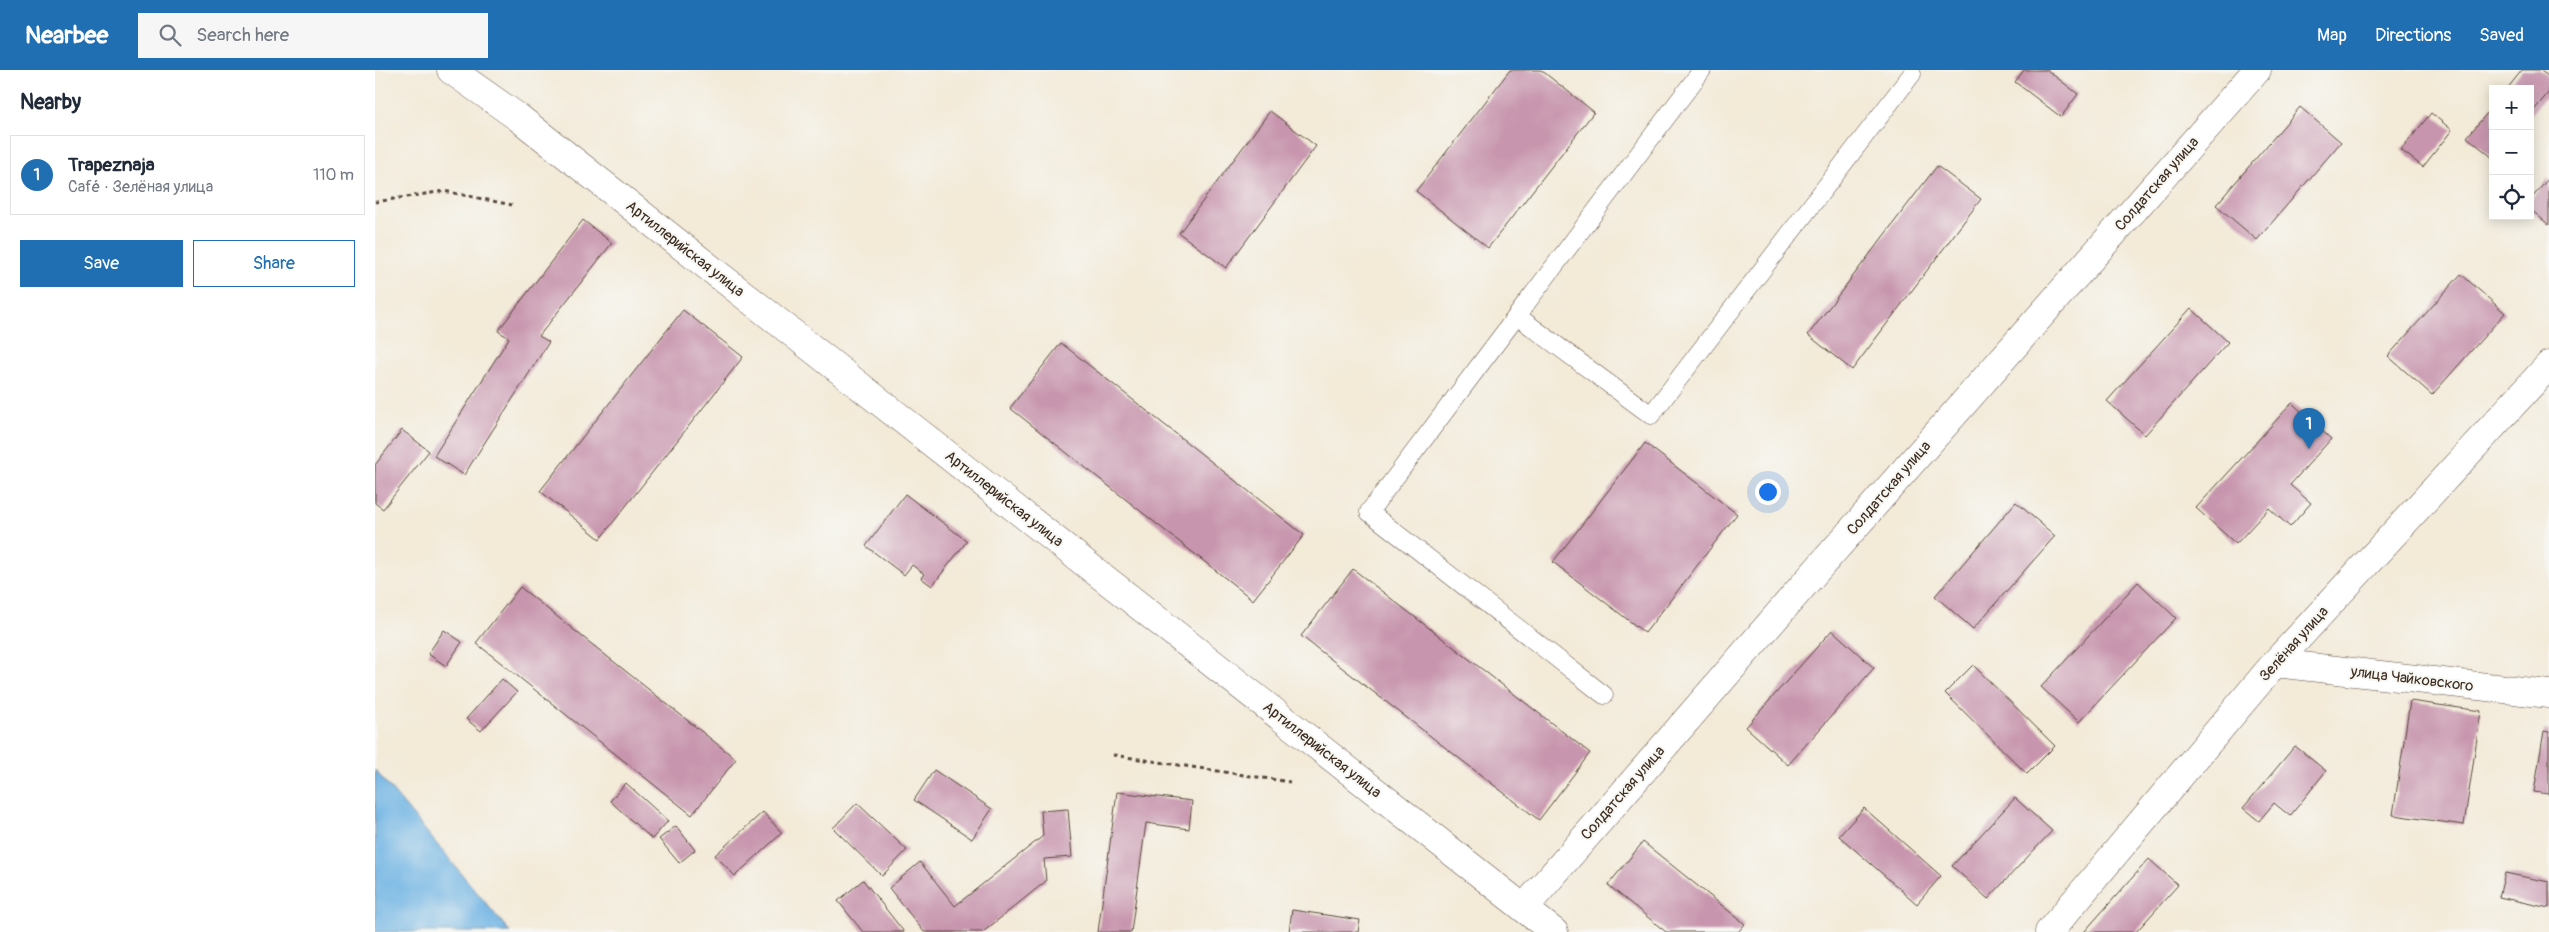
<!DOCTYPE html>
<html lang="en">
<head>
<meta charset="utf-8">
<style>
	:root { --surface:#fff; --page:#f6f6f7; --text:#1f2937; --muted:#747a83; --line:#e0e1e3; --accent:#1f6fb2 }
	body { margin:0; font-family:Pangolin,sans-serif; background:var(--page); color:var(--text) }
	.controls { position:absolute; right:15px; top:15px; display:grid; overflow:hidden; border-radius:0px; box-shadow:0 2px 12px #0003 }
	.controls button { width:45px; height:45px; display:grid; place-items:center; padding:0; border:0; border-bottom:1px solid var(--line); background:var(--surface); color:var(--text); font:25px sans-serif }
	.you { position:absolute; left:1392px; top:421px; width:18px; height:18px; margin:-12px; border:4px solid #fff; border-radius:50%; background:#1a73e8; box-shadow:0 0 0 8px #1a73e833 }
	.badge { display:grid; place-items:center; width:32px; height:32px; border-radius:50%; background:var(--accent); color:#fff; font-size:16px; font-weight:700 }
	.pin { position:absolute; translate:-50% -41px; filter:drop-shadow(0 1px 2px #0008) }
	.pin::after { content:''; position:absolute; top:26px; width:18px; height:15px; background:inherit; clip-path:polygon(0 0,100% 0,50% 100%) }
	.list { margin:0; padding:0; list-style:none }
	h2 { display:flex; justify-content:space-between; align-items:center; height:65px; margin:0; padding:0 20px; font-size:21px }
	h2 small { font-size:16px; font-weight:400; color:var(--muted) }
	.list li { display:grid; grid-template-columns:32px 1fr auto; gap:15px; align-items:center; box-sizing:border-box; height:80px; margin:0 10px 10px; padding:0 10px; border:1px solid var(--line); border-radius:0px }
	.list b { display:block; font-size:19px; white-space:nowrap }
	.list p { margin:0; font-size:16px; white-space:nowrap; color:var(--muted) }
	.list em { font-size:16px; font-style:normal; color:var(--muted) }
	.actions { display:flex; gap:10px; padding:15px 20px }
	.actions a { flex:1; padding:11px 0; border:1px solid var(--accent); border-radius:0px; text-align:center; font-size:18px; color:var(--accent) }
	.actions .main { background:var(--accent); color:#fff }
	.icon { flex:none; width:28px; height:28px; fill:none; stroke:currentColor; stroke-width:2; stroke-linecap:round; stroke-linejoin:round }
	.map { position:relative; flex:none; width:2174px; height:862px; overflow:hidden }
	header { display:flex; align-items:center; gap:30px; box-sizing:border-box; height:70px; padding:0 25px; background:var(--accent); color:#fff }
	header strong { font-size:24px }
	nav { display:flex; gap:28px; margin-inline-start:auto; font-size:18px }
	.search { width:350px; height:45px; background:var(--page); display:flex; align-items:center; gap:12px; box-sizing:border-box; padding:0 18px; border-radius:0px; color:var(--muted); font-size:19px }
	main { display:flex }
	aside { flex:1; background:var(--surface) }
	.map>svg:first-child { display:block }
</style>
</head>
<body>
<header>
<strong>Nearbee</strong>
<div class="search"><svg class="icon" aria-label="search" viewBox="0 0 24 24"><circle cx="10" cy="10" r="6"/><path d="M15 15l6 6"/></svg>Search here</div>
<nav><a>Map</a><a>Directions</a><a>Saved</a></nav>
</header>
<main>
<aside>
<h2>Nearby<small></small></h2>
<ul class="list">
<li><span class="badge">1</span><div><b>Trapeznaja</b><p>Café · Зелёная улица</p></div><em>110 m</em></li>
</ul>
<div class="actions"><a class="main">Save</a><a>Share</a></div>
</aside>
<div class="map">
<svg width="2174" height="862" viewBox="0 0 2174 862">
	<rect width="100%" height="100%" fill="#f6f6f2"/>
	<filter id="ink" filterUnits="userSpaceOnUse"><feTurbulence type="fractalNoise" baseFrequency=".02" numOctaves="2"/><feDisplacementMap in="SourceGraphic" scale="10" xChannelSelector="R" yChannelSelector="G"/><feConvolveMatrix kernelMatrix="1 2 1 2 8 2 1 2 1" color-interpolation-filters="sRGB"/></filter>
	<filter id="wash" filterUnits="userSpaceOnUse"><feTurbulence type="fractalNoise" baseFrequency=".0096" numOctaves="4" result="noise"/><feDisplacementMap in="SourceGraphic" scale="20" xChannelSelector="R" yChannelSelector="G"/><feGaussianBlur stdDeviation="1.12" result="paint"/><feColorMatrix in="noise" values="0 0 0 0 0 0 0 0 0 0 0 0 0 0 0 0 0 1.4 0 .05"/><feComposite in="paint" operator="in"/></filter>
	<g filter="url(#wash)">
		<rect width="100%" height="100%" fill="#f3ead8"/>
		<polygon fill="#6db2e3" stroke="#546e80" points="0,700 135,862 0,862"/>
		<g id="blocks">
			<g fill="#c795ad">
				<polygon points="1135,0 1166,0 1219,42 1113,178 1041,121"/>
				<polygon points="1649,0 1672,0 1703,24 1686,47 1640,12"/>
				<polygon points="2147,0 2165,0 2174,7 2174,22 2155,45 2155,19 2132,19"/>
				<polygon points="2118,36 2118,88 2092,67"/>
				<polygon points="1925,37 1966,72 1882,170 1841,135"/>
				<polygon points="895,41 941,76 851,198 804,163"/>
				<polygon points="2056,43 2077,60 2048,97 2026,80"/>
				<polygon points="1562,96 1606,129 1477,300 1433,265"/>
				<polygon points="2174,108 2174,155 2155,139 2155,130"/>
				<polygon points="208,150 237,173 164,266 174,272 89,405 59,386 134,268 123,261"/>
				<polygon points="2086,204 2130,243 2057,325 2013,286"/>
				<polygon points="1816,238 1853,272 1770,365 1732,331"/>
				<polygon points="308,240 368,287 225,469 165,421"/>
				<polygon points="686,273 929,465 878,530 635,338"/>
				<polygon points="1917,333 1956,369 1915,415 1936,433 1915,457 1894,438 1861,474 1821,438"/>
				<polygon points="27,360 54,381 8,439 0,433 0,395"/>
				<polygon points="1270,373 1362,444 1270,563 1178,492"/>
				<polygon points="530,424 592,471 557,516 546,508 549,504 537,495 529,505 491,476"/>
				<polygon points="1641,432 1680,466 1598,559 1560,526"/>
				<polygon points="978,499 1215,683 1164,750 926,566"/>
				<polygon points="1763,512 1801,548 1704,652 1666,617"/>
				<polygon points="145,517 361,689 317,745 101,573"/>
				<polygon points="69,560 87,572 71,596 53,584"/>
				<polygon points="1457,560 1499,598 1413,695 1371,657"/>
				<polygon points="1598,595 1680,676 1652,704 1570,623"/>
				<polygon points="127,609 142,622 106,661 91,649"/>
				<polygon points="2035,631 2106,641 2089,755 2018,745"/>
				<polygon points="2169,661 2174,662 2174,724 2159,722"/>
				<polygon points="1920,676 1951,701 1915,746 1899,733 1884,751 1868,738"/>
				<polygon points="559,700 617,739 597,769 539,730"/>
				<polygon points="251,713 293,751 277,769 235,731"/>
				<polygon points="742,722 817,731 814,759 771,753 756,862 723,862"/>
				<polygon points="1640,728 1677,761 1613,829 1577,796"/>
				<polygon points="482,733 532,780 507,806 458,758"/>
				<polygon points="1489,738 1566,806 1542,834 1464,766"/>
				<polygon points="693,739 697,787 669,789 671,811 608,862 549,862 514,818 545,792 580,836 668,766 666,741"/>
				<polygon points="388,742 407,763 360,806 340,785"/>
				<polygon points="301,756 320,780 304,793 284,769"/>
				<polygon points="1268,772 1370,854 1363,862 1291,862 1233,815"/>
				<polygon points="1774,789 1803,815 1761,862 1709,862"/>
				<polygon points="2130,803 2174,812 2174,838 2124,827"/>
				<polygon points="488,810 529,862 488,862 463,831"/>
				<polygon points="917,840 985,850 983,862 914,862"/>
			</g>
		</g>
	</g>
	<g filter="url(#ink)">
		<use href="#blocks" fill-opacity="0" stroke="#57473a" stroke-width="1"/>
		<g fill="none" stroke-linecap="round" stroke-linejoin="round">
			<defs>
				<g id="service">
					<polyline points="1142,246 1276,345 1537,4"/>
					<polyline points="1229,625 994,442 1327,0"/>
				</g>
				<g id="minor">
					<polyline points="1900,593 2174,624"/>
					<polyline points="1149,838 1426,518 1882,0"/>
					<polyline points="1674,862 1900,593 2174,295"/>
				</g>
				<polyline id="tertiary" points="76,0 144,48 1179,862"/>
			</defs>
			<use href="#service" stroke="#57473a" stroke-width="19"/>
			<use href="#minor" stroke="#57473a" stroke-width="29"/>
			<use href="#tertiary" stroke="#57473a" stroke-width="29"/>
			<g stroke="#57473a" stroke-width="3" stroke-dasharray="4 4" stroke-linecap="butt">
				<polyline points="0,132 69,121 137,135"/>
				<polyline points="738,685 915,712"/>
			</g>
			<use href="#service" stroke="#fff" stroke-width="18"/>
			<use href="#minor" stroke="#fff" stroke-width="28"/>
			<use href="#tertiary" stroke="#fff" stroke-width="28"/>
		</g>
	</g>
	<g text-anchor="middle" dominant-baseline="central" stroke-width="4" stroke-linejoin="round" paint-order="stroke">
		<g font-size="15" fill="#3b2a1e" stroke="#f6f6f2">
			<text transform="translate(1782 114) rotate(-49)">Солдатская улица</text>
			<text transform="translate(310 179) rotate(38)">Артиллерийская улица</text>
			<text transform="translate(1514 418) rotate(-49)">Солдатская улица</text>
			<text transform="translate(629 429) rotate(38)">Артиллерийская улица</text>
			<text transform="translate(1919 574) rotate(-48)">Зелёная улица</text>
			<text transform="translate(2037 609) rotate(7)">улица Чайковского</text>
			<text transform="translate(947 680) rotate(38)">Артиллерийская улица</text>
			<text transform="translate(1248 723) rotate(-49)">Солдатская улица</text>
		</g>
	</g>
</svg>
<div class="controls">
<button>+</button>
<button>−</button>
<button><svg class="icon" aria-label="locate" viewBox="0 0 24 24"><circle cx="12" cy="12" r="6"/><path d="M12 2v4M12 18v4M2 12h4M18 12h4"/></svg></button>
</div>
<div class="you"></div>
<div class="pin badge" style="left:1934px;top:379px">1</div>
</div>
</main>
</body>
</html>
